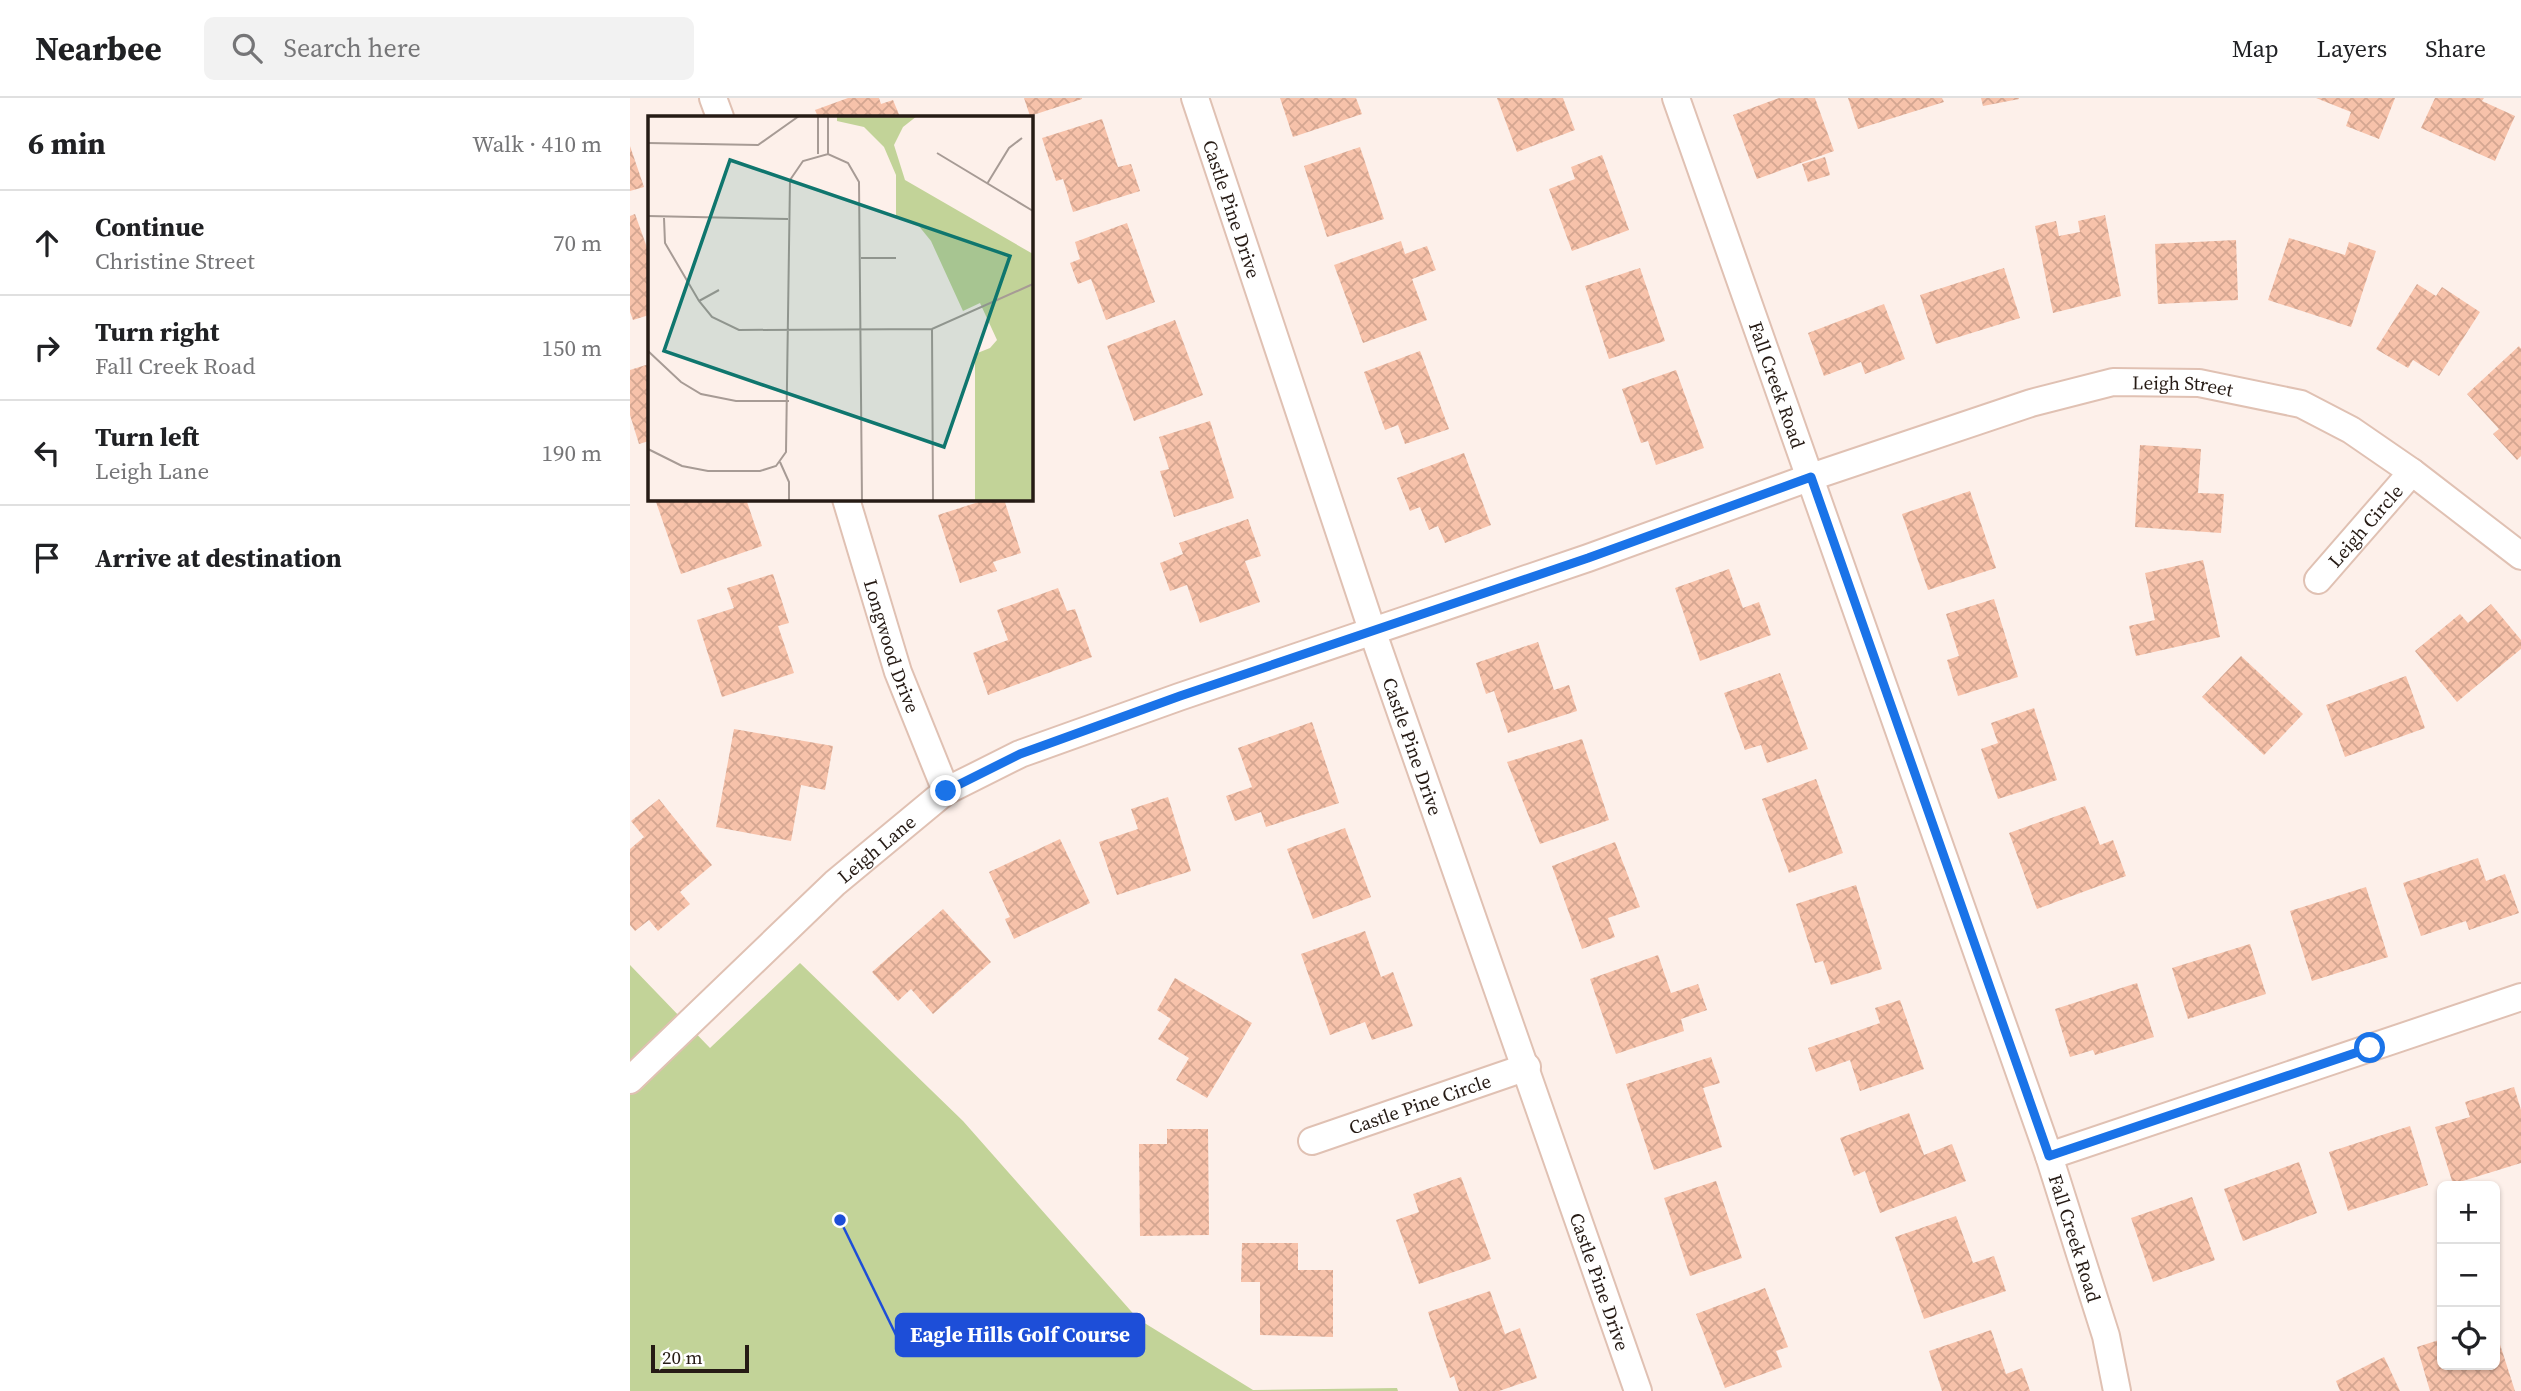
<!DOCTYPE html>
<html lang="en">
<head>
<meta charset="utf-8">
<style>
	:root { --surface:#fff; --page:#f2f2f2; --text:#202124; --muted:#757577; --line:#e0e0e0 }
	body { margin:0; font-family:"Source Serif 4",serif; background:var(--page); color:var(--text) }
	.controls { position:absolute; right:21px; bottom:21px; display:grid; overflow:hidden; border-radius:10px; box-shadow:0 2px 5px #0004 }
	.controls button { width:63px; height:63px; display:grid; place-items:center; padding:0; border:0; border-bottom:2px solid var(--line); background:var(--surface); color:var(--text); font:35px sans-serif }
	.scale { position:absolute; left:21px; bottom:18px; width:98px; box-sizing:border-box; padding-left:7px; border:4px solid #261b15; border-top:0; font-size:19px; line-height:24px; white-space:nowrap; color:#261b15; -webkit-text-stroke:5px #fff; paint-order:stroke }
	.stop { position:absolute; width:21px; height:21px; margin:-16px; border:5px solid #1a73e8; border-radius:50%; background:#fff }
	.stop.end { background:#1a73e8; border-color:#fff; box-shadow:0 2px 7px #0008 }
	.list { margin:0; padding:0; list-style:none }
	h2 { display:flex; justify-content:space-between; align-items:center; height:91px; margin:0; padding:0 28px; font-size:30px }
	h2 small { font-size:23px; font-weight:400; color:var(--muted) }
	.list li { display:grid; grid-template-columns:46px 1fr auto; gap:21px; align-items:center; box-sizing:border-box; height:105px; padding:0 28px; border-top:2px solid var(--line) }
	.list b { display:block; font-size:26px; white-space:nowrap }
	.list p { margin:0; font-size:23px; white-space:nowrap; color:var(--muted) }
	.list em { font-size:23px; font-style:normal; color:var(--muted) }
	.icon { flex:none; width:38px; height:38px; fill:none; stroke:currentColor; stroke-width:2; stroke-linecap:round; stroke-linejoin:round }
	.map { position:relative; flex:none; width:1891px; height:1293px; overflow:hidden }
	header { display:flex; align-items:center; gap:42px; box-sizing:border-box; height:98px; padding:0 35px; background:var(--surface); border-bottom:2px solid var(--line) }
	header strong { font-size:33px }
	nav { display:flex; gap:38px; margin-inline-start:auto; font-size:24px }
	.search { width:490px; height:63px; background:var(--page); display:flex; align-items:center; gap:18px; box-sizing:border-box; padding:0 24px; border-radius:10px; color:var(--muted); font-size:26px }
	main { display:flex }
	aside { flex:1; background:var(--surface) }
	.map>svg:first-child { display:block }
</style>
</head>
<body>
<header>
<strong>Nearbee</strong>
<div class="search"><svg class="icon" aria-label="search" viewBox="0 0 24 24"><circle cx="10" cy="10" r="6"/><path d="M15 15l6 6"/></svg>Search here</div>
<nav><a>Map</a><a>Layers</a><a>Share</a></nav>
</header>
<main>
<aside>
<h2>6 min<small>Walk · 410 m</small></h2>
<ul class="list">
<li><svg class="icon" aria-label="ahead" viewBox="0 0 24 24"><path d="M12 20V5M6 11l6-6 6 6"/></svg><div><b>Continue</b><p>Christine Street</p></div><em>70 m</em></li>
<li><svg class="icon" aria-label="right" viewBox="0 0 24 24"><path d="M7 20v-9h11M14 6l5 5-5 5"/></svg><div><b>Turn right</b><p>Fall Creek Road</p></div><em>150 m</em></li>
<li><svg class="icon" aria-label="left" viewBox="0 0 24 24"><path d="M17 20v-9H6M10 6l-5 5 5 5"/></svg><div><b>Turn left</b><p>Leigh Lane</p></div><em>190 m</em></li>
<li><svg class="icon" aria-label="arrive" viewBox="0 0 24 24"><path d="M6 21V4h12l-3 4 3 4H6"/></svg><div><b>Arrive at destination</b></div></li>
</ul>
</aside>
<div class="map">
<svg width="1891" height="1293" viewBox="0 0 1891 1293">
	<defs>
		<pattern id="building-cross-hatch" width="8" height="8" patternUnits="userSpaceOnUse" patternTransform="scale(1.75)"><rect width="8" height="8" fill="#f7c2aa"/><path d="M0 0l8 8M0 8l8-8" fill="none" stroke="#d4a691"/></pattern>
	</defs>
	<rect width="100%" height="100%" fill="#fdf0ea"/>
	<polygon fill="#c2d398" points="170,865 333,1023 508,1221 623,1292 767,1290 768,1293 0,1293 0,867 80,950"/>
	<g fill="url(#building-cross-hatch)">
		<polygon points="218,0 249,0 251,6 263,2 270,19 188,19 185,12"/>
		<polygon points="394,0 452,0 452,1 400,18"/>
		<polygon points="650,0 726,0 732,16 663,39"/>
		<polygon points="867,0 933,0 945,32 887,54"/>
		<polygon points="1149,0 1185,0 1204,53 1127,81 1103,17"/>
		<polygon points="1218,0 1312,0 1314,4 1228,31"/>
		<polygon points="1351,0 1389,0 1389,1 1353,8"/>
		<polygon points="1686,0 1765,0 1749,41 1716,28 1721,14"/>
		<polygon points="1805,0 1854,0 1852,3 1885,18 1865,63 1791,30"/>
		<polygon points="472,21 488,69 501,66 510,93 443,114 433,81 426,83 412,40"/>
		<polygon points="0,48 14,89 0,93"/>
		<polygon points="730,49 754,121 697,139 674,68"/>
		<polygon points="972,57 999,132 942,153 919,91 945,81 941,69"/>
		<polygon points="1195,59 1200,77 1178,84 1172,66"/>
		<polygon points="5,116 19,155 19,217 3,222 0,214 0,118"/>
		<polygon points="1475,117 1491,198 1423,215 1405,128 1426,123 1429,138 1450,134 1448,123"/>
		<polygon points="497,125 525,204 476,222 461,181 448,186 440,165 450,161 445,144"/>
		<polygon points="1659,140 1715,157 1719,144 1746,153 1721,229 1638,202"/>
		<polygon points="1606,142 1608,202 1528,206 1525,146"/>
		<polygon points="771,143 775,156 797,148 806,172 782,181 797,222 733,245 704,167"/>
		<polygon points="1010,170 1035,243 979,261 955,188"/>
		<polygon points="1374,170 1390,220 1306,246 1290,197"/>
		<polygon points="1787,186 1806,198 1812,189 1850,214 1809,278 1783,262 1778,270 1746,251"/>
		<polygon points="1254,206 1275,261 1235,276 1231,264 1194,278 1178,235"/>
		<polygon points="545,222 573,297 504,323 477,248"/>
		<polygon points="1889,248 1891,251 1891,358 1887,362 1863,336 1869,331 1837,296"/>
		<polygon points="790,253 819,331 775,346 768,327 755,332 734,274"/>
		<polygon points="19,266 19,343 9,346 0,317 0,272"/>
		<polygon points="1046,272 1074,350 1026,367 1018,343 1011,345 992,291"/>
		<polygon points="580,323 604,400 544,419 530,373 539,371 529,339"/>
		<polygon points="1510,347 1571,351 1568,395 1594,396 1591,435 1505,429"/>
		<polygon points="834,355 861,427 815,445 808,428 799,432 790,409 780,413 767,380"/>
		<polygon points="1340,393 1366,470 1298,492 1272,416"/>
		<polygon points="25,401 116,401 132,448 51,476"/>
		<polygon points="358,401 374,401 391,455 363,464 367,473 330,485 308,417"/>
		<polygon points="618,421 631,458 615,463 630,504 570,525 557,487 540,493 530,465 553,456 549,445"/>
		<polygon points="1573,462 1590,539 1506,558 1499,528 1525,522 1515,475"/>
		<polygon points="1099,471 1113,510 1129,504 1141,537 1070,563 1045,490"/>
		<polygon points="143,476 159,525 148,528 164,575 92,599 67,522 104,510 97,490"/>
		<polygon points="428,490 437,513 445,511 462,559 358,597 343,555 378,542 367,512"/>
		<polygon points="1364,501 1388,579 1328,598 1317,562 1329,558 1316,516"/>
		<polygon points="1861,506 1891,542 1891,551 1827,604 1785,553 1830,516 1838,525"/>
		<polygon points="908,544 924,592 939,587 947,613 878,635 864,593 856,596 846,565"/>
		<polygon points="1611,558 1673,616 1634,657 1572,599"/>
		<polygon points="1150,575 1178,651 1137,665 1131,647 1115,652 1094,595"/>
		<polygon points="1776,578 1795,630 1715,659 1696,607"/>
		<polygon points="1404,610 1427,682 1368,701 1351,651 1368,645 1361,625"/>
		<polygon points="682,624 709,705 636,729 631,714 605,723 596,698 622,689 608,650"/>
		<polygon points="104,631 203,648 195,692 171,687 161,743 86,729"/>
		<polygon points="952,641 979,722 910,746 877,664"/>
		<polygon points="1186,681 1213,755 1159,775 1132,701"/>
		<polygon points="538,699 561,773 487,797 469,744 508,731 501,711"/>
		<polygon points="29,701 82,767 50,794 60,806 28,833 19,822 5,833 0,827 0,751 14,739 1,723"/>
		<polygon points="1455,708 1470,747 1483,742 1496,778 1407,811 1379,735"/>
		<polygon points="715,730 741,799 683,821 657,751"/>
		<polygon points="430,741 460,805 384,841 375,821 380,819 359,774"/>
		<polygon points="985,744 1010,809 978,820 985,839 952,851 922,768"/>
		<polygon points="1848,760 1856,783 1875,776 1889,815 1839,832 1836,823 1791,838 1773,785"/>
		<polygon points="1226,787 1252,871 1201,887 1193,863 1185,865 1166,806"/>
		<polygon points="1736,789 1758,859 1682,883 1660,813"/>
		<polygon points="313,811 361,864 303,916 281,891 268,903 242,874"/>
		<polygon points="735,833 751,879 763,874 783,928 742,942 735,924 700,937 671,856"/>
		<polygon points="1620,846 1636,896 1558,921 1542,870"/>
		<polygon points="1028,857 1041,895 1068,886 1077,912 1051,921 1054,933 986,956 960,881"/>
		<polygon points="545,880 622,925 577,1000 546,982 559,960 528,941 541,921 527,912"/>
		<polygon points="1507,885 1524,939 1465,957 1463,952 1440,959 1425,911"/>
		<polygon points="1270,902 1294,971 1230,993 1220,962 1186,974 1178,950 1250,925 1245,910"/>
		<polygon points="1081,959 1090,985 1073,990 1092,1049 1024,1072 996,986"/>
		<polygon points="1884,989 1891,1012 1891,1065 1823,1086 1805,1029 1840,1019 1835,1004"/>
		<polygon points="1279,1015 1294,1057 1322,1046 1336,1083 1250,1115 1235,1073 1224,1078 1210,1040"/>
		<polygon points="1780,1028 1798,1087 1718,1113 1699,1054"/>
		<polygon points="537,1031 578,1031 579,1137 510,1138 509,1046 537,1046"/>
		<polygon points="1669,1064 1687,1115 1613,1143 1594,1091"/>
		<polygon points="831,1079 861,1161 789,1186 766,1122 789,1114 783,1096"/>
		<polygon points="1086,1083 1112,1160 1060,1178 1034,1100"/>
		<polygon points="1562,1099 1585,1162 1523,1184 1501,1120"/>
		<polygon points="1326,1118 1343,1165 1364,1158 1376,1193 1294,1221 1265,1139"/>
		<polygon points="612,1145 668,1145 668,1172 703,1172 703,1239 630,1237 630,1184 611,1184"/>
		<polygon points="1135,1190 1158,1249 1146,1253 1152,1269 1095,1290 1066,1216"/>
		<polygon points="860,1193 875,1236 890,1230 907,1280 869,1293 829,1293 824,1278 820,1280 798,1214"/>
		<polygon points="1865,1231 1885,1293 1800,1293 1787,1249 1812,1241 1812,1267 1865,1267"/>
		<polygon points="1361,1232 1376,1276 1392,1270 1400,1293 1312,1293 1299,1253"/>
		<polygon points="1754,1259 1770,1293 1710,1293 1706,1283"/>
	</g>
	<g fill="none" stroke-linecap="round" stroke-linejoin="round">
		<defs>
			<g id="minor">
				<polyline points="83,0 90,19"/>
				<path id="s1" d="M 565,0 L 743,535 L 1008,1293"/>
				<path id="s2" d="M 1046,0 L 1419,1058 L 1476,1238 L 1487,1293"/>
				<path id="s3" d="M 216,401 L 268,574 L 316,693"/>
				<path id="s4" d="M 1688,482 L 1782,374"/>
				<path id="s5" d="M 0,982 L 205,785 L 316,693 L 390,656 L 549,599 L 958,460 L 1181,379 L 1401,305 L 1483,284 L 1569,285 L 1671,306 L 1721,332 L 1782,374 L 1891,458"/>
				<path id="s6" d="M 682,1043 L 897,969"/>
				<polyline points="1419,1058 1891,899"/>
			</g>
		</defs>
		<use href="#minor" stroke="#e0c1b3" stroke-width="30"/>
		<use href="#minor" stroke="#fff" stroke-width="26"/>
	</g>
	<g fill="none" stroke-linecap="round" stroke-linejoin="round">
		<polyline stroke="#1a73e8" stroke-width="9" points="316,693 390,656 550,598 958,460 1181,379 1419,1058 1740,950"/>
	</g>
	<g text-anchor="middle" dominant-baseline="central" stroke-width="7" stroke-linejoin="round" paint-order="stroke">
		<g font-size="19" fill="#261b15" stroke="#fff">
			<text stroke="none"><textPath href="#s1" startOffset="117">Castle Pine Drive</textPath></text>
			<text stroke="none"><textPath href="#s2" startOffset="304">Fall Creek Road</textPath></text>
			<text stroke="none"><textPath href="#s5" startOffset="1736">Leigh Street</textPath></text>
			<text stroke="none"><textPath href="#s4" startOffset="72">Leigh Circle</textPath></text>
			<text stroke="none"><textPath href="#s3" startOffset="154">Longwood Drive</textPath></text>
			<text stroke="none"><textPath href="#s1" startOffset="684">Castle Pine Drive</textPath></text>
			<text stroke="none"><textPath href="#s5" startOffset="338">Leigh Lane</textPath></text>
			<text stroke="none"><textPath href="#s6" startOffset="114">Castle Pine Circle</textPath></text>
			<text stroke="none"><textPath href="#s2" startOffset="1208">Fall Creek Road</textPath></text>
			<text stroke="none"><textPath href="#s1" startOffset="1251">Castle Pine Drive</textPath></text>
		</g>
	</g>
	<g transform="translate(18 18)">
		<rect width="385" height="385" fill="#fdf0ea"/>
		<path d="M 189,0 L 269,0 L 255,11 L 246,29 L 257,64 L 385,138 L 385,385 L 327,385 L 327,238 L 342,232 L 349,224 L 332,187 L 315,195 L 283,125 L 270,109 L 248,102 L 248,59 L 236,31 L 216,11 L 189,5 Z" fill="#c2d398"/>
		<path fill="none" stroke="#a79b95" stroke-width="2" d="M 170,0 L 170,38M 180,0 L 180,38M 0,27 L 110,29 L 151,0M 289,37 L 385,95M 339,68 L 361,32 L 374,22M 0,100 L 140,103M 16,102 L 17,127 L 51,185 L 64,201 L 91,214 L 284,213 L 385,168M 213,142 L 248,142M 51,185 L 71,174M 284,213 L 285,385M 0,235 L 33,266 L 53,278 L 88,285 L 141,285M 0,333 L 34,350 L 60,355 L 112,355 L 128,350 L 138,336 L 142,64 L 155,45 L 180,38 L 200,47 L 211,66 L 214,385M 132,346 L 141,366 L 141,385"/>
		<path fill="#0f766e" fill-opacity="0.15" stroke="#0f766e" stroke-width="3.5" d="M 82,44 L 362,140 L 296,331 L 16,235 Z"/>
		<rect width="385" height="385" fill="none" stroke="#261b15" stroke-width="3.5"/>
	</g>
	<path fill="none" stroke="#1d4ed8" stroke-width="2.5" d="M210 1122L266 1237"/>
	<circle fill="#1d4ed8" stroke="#fff" stroke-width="2.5" cx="210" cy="1122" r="7"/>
	<rect fill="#1d4ed8" stroke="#1d4ed8" stroke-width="2.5" x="266" y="1216" width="248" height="42" rx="7"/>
	<g font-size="21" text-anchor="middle" font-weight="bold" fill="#fff">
		<text x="390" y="1244">Eagle Hills Golf Course</text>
	</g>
</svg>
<div class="controls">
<button>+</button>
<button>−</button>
<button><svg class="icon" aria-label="locate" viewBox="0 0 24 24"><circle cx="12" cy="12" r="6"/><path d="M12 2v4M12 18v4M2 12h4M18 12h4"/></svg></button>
</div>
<div class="scale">20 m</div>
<div class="stop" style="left:1740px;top:950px"></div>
<div class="stop end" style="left:316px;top:693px"></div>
</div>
</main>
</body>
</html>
